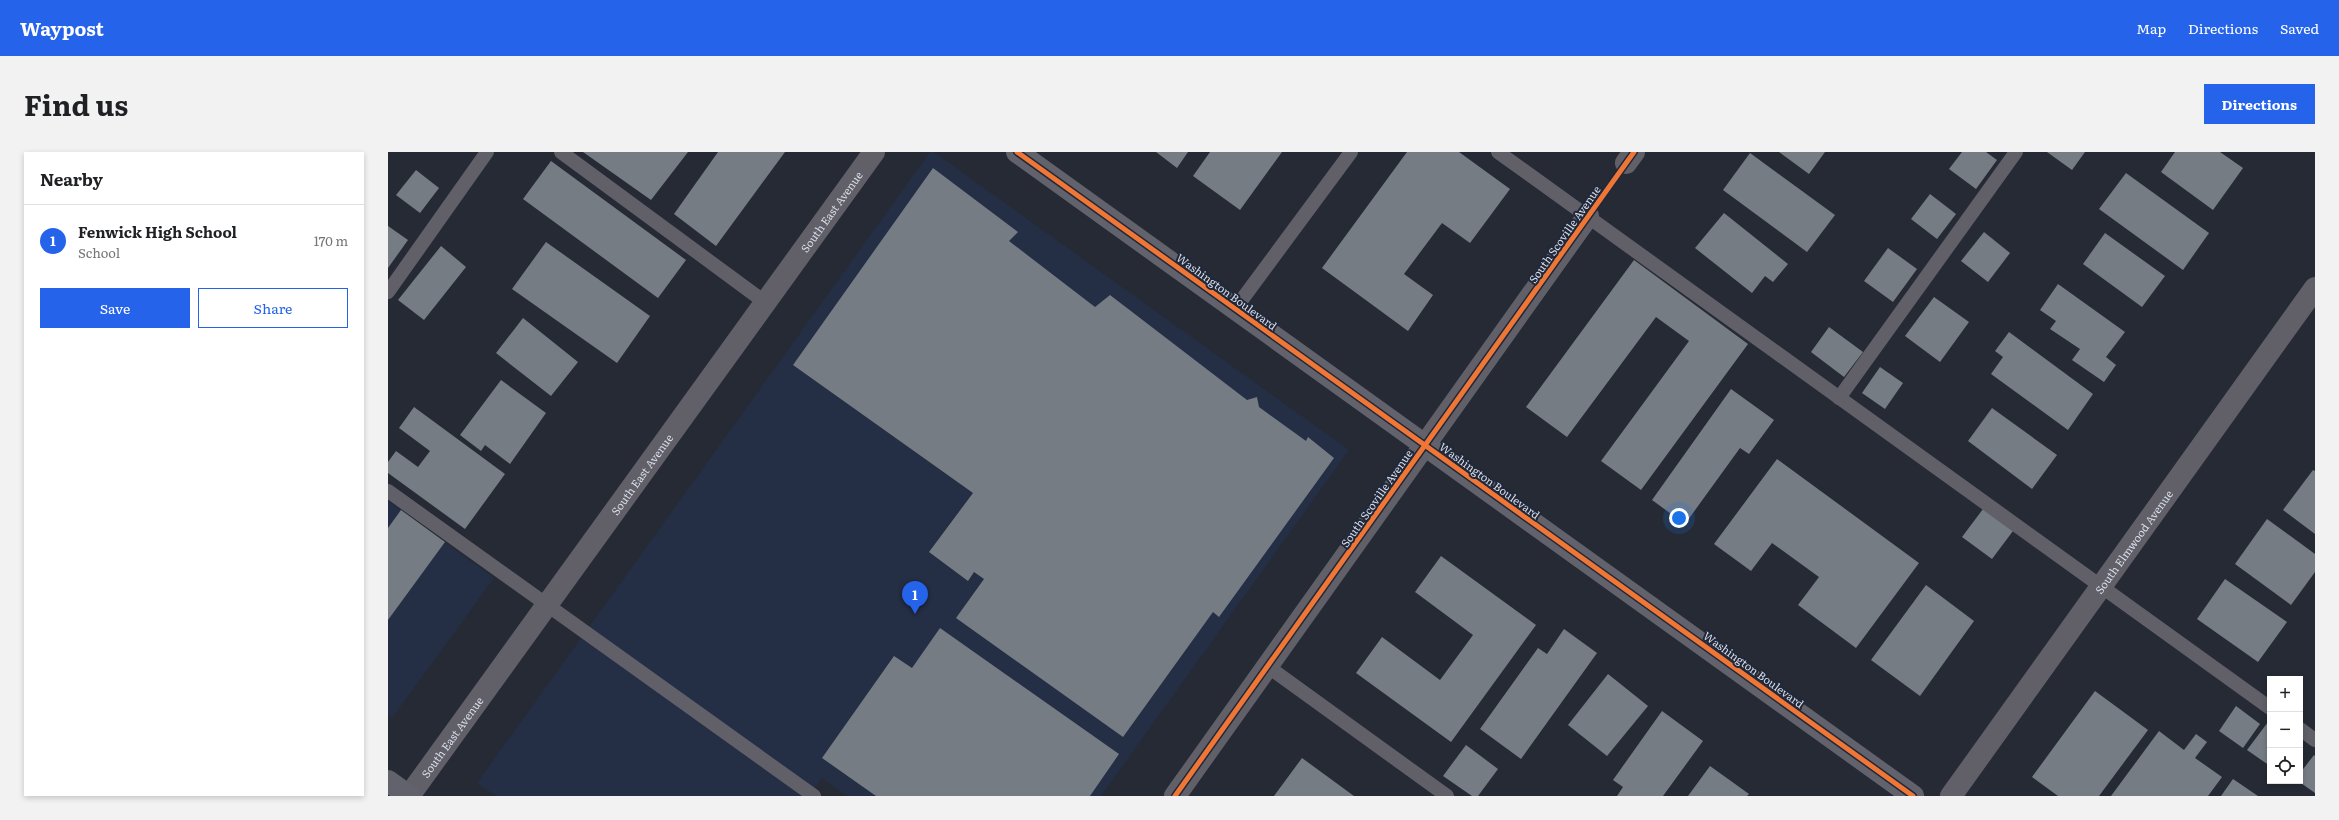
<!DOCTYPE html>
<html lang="en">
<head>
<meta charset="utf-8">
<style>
	:root { --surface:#fff; --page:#f2f2f2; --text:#202124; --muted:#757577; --line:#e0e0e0; --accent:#2563eb }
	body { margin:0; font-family:Literata,serif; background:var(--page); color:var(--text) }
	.controls { position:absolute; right:12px; bottom:12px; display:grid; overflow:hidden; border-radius:0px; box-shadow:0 2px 6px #0003 }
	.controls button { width:36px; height:36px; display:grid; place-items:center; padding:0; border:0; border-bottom:1px solid var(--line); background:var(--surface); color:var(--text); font:20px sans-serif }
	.you { position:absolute; left:1291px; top:366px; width:14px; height:14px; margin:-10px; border:3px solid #fff; border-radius:50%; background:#1a73e8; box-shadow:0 0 0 6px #1a73e833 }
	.badge { display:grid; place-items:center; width:26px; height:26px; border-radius:50%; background:var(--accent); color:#fff; font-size:13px; font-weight:700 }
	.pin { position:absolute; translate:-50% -33px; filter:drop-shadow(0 1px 2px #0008) }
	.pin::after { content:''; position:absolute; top:21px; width:14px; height:12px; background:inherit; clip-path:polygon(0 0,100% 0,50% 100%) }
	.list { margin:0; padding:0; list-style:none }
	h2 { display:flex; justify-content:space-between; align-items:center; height:52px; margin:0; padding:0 16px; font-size:17px }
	h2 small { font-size:13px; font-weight:400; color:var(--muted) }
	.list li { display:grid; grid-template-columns:26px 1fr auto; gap:12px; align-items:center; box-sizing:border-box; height:72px; padding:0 16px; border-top:1px solid var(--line) }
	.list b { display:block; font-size:15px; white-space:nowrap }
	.list p { margin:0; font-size:13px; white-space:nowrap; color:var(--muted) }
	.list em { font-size:13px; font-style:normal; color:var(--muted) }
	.actions { display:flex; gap:8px; padding:12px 16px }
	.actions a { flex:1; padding:9px 0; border:1px solid var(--accent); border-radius:0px; text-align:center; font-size:14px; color:var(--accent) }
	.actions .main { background:var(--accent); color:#fff }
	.icon { flex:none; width:22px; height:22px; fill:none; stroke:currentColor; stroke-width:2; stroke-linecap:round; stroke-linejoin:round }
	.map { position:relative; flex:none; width:1927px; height:644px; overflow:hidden; border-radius:0px }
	header { display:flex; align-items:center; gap:24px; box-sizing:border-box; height:56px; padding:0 20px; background:var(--accent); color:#fff }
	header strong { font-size:19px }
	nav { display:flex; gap:22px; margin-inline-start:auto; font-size:14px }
	.intro { display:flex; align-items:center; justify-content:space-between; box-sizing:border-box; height:96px; padding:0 24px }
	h1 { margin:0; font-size:28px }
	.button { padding:10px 18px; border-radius:0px; background:var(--accent); color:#fff; font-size:14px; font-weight:700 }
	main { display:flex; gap:24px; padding:0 24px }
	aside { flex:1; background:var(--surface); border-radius:0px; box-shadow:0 2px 6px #0003 }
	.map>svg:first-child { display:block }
</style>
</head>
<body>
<header>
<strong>Waypost</strong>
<nav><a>Map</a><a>Directions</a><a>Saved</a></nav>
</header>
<div class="intro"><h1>Find us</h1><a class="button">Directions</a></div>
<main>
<aside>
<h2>Nearby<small></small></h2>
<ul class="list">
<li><span class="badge">1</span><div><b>Fenwick High School</b><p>School</p></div><em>170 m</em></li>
</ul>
<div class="actions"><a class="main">Save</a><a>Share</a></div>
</aside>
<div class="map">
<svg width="1927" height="644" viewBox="0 0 1927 644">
	<rect width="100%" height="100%" fill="#262a34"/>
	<g fill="#242e44">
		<polygon points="542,0 546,0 961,298 713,644 459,644 434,626 421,644 108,644 89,631"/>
		<polygon points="0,349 106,426 4,566 0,563"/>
	</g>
	<g fill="#767c84">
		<polygon points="195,0 300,0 263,48"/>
		<polygon points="330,0 397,0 328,94 286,62"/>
		<polygon points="768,0 800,0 789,16"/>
		<polygon points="822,0 894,0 852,58 805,24"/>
		<polygon points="1019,0 1071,0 1122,37 1082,91 1054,71 1016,122 1045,143 1020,179 934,116"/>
		<polygon points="1391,0 1437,0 1421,22"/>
		<polygon points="1574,0 1598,0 1609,8 1588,37 1561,17"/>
		<polygon points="1659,0 1697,0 1684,18"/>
		<polygon points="1787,0 1832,0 1855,16 1825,58 1773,20"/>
		<polygon points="1362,1 1447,63 1419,100 1335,38"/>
		<polygon points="163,9 298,108 270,146 135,47"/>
		<polygon points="545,16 630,80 621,89 707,155 722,143 859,248 869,245 871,255 918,289 920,285 946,306 831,465 825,460 735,585 568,466 596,427 586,420 580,429 541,400 585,341 405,213"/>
		<polygon points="28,18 51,36 32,61 8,43"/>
		<polygon points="1738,21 1821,81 1795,118 1711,57"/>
		<polygon points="1542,42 1568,62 1549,87 1523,67"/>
		<polygon points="1336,61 1400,112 1385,130 1377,124 1364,141 1307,96"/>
		<polygon points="0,74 20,88 0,116"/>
		<polygon points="1596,80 1622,101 1600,130 1573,109"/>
		<polygon points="1717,81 1777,124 1754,155 1695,112"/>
		<polygon points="158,90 262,164 229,211 124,137"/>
		<polygon points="53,94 78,115 36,168 10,148"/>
		<polygon points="1500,96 1529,117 1505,150 1476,129"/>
		<polygon points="1246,108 1360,192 1253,338 1213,309 1301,189 1268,165 1179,285 1138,255"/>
		<polygon points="1670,132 1737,180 1718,205 1728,213 1716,230 1684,208 1692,197 1662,177 1668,169 1652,158"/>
		<polygon points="1546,145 1581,170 1552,210 1517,184"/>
		<polygon points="135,166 190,210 163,244 108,201"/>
		<polygon points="1441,175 1475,200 1456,225 1423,200"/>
		<polygon points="1621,180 1705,242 1680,278 1603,222 1615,205 1607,199"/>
		<polygon points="1492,215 1515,231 1497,257 1474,241"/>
		<polygon points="113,228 158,261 122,312 97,293 93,299 72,283"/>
		<polygon points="1343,237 1386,268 1361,302 1352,296 1297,372 1264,348"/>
		<polygon points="26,255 117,322 77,377 0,321 0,310 8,299 30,315 42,299 11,276"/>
		<polygon points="1604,256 1669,303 1644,337 1580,289"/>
		<polygon points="1389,307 1531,411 1468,496 1410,453 1431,425 1384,391 1363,419 1326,392"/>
		<polygon points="1925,318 1927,319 1927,382 1895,358"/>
		<polygon points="1595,357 1625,379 1604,407 1574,385"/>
		<polygon points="13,358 57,390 0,468 0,376"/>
		<polygon points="1879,367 1927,402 1927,420 1903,453 1847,412"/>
		<polygon points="1053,404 1148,473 1063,590 968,521 994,485 1052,528 1085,483 1027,440"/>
		<polygon points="1837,427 1899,470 1870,510 1809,467"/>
		<polygon points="1538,433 1586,469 1532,544 1483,508"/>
		<polygon points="552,476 731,602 702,644 488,644 434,606 506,504 524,516"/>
		<polygon points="1176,477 1209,501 1133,607 1092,577 1150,496 1159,502"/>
		<polygon points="1220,522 1260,554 1219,604 1180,573"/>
		<polygon points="1707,539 1760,578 1711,644 1670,644 1644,625"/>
		<polygon points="1848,554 1872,572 1855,596 1831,579"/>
		<polygon points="1274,559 1315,589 1275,644 1229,644 1235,635 1225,628"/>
		<polygon points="1880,570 1882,571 1882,614 1859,598"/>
		<polygon points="1771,579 1796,598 1808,582 1819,590 1807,606 1834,625 1820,644 1723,644"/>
		<polygon points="1078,593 1110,617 1090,644 1084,644 1055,624"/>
		<polygon points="1926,603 1927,604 1927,641 1910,629 1912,629 1912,621"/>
		<polygon points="914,606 966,644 886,644"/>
		<polygon points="1322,614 1361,642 1359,644 1300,644"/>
		<polygon points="1845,627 1870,644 1833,644"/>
	</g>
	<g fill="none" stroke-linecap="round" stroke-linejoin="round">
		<g stroke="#616069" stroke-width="14">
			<polyline points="173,0 378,151"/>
			<polyline points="1110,0 1882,556"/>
			<polyline points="0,140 99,0"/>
			<polyline points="847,157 963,0"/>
			<polyline points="1451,246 1628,0"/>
			<polyline points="0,339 426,644"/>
			<polyline points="879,514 1059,644"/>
			<polyline points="1912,577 1927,588"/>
		</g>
		<g stroke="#616069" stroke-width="22">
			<polyline points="1238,11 1246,0"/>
			<path id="s1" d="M 21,644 L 486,0"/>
			<polyline points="787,644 1200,64"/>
			<path id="s2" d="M 1563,644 L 1927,136"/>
		</g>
		<g stroke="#62626c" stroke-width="22">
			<polyline points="629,0 1525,644"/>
			<polyline points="0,629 21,644"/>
		</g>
		<defs>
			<g id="cycleway">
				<polyline points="629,0 1525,644"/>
				<polyline points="787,644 1246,0"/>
			</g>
		</defs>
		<use href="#cycleway" stroke="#20283a" stroke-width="8"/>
		<use href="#cycleway" stroke="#f07635" stroke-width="5"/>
	</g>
	<g text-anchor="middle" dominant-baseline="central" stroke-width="4" stroke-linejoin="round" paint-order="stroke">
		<g font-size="11" fill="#d7dde9" stroke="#20283a">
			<text stroke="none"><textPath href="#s1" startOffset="721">South East Avenue</textPath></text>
			<text transform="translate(1176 82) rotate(-55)">South Scoville Avenue</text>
			<text transform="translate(839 139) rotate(36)">Washington Boulevard</text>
			<text stroke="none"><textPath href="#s1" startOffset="397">South East Avenue</textPath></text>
			<text transform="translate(1102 328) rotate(36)">Washington Boulevard</text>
			<text transform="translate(988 346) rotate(-55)">South Scoville Avenue</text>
			<text stroke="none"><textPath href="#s2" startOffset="313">South Elmwood Avenue</textPath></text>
			<text transform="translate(1366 517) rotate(36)">Washington Boulevard</text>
			<text stroke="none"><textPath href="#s1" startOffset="73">South East Avenue</textPath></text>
		</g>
	</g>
</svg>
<div class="controls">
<button>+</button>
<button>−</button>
<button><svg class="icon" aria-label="locate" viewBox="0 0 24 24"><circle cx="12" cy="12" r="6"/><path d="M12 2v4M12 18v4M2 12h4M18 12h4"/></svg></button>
</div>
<div class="you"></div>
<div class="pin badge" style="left:527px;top:462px">1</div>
</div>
</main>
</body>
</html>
